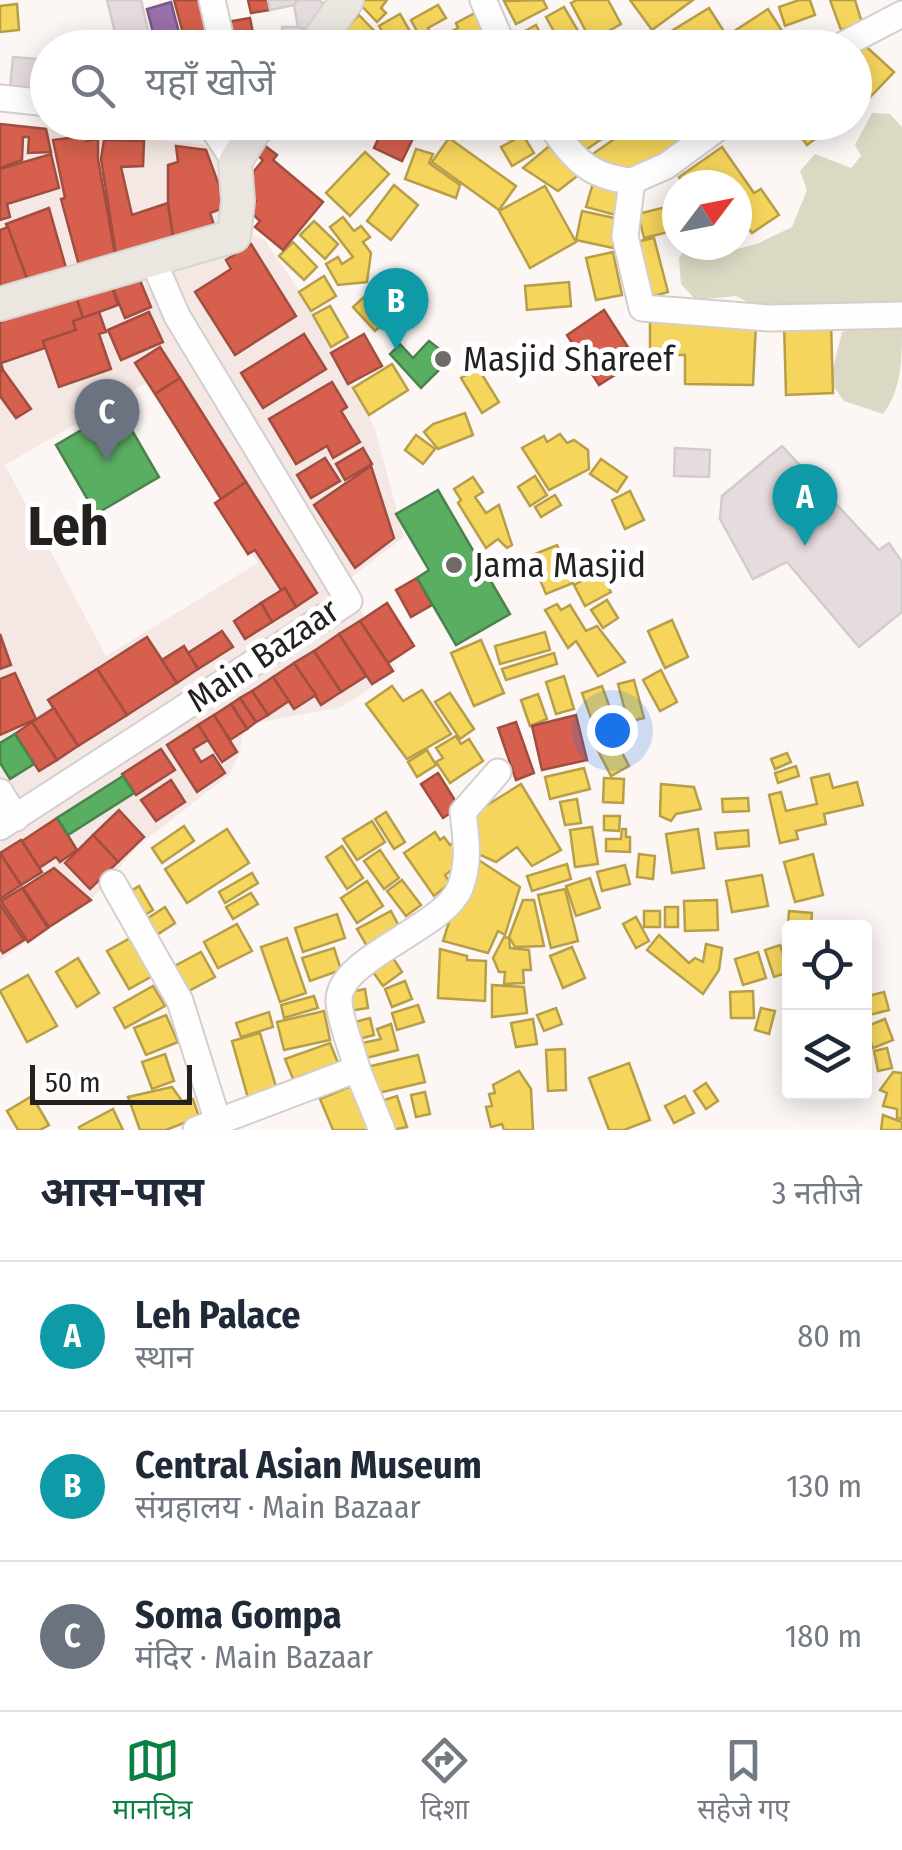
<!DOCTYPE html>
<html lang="hi">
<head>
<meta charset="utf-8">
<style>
	:root { --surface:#fff; --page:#f6f6f7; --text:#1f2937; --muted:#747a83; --line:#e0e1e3; --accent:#0b8043 }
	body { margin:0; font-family:"Fira Sans Condensed","Noto Sans Devanagari",sans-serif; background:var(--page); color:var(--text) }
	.controls { position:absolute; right:30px; bottom:30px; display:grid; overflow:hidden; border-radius:10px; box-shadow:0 5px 25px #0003 }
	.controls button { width:90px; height:90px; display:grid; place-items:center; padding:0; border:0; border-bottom:2px solid var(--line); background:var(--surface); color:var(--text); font:50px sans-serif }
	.compass { position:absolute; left:662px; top:170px; width:90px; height:90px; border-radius:50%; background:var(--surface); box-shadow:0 5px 25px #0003; rotate:58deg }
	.scale { position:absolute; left:30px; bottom:25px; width:162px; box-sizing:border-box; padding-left:10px; border:5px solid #24201e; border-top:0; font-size:28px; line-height:35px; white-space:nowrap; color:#24201e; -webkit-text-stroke:8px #fff; paint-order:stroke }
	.you { position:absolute; left:612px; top:730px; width:35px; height:35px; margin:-25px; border:8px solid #fff; border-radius:50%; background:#1a73e8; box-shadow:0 0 0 15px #1a73e833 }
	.badge { display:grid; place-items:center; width:65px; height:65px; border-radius:50%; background:var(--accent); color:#fff; font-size:32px; font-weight:700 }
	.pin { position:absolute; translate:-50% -82px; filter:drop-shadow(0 2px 5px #0008) }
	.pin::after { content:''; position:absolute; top:52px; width:35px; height:30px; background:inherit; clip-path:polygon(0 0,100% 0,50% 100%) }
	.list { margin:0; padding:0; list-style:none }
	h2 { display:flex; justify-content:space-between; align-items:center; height:130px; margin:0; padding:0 40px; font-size:42px }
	h2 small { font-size:32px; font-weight:400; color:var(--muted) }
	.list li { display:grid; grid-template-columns:65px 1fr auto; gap:30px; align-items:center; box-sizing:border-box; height:150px; padding:0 40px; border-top:2px solid var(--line) }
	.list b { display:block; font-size:38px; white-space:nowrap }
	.list p { margin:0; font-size:32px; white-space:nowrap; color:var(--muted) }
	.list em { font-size:32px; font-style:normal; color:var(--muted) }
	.icon { flex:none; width:55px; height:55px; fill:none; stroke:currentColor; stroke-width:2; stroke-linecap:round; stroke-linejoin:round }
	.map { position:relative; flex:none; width:902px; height:1130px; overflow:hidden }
	.search { position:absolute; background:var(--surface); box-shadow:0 5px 25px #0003; left:30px; right:30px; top:30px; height:110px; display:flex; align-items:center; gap:25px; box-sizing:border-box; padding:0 35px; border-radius:55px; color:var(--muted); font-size:38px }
	.sheet { height:580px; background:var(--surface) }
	nav { display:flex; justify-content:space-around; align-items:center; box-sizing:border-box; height:140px; border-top:2px solid var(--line); background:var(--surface); font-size:28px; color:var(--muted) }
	nav a { display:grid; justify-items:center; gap:5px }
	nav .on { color:var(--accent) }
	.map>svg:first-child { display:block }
</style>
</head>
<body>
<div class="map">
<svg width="902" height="1130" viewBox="0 0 902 1130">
	<rect width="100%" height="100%" fill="#fcf6f5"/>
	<path fill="#f5e8e4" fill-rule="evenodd" d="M 0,125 L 203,144 L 217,158 L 227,225 L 264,239 L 329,334 L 375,429 L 404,537 L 344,583 L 397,670 L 342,707 L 255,723 L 243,732 L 240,752 L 229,775 L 139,845 L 93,898 L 0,960 ZM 148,382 L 258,563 L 106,656 L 5,465 Z"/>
	<g fill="#dbd8c4">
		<polygon points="872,113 890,114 902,127 902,307 759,308 736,296 696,300 681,284 679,258 688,245 723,245 729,251 757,244 792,227 807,190 800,171 815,154 851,168 861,156 855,145"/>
		<path d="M 902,323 C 902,357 902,390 883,414 L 844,401 L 830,381 L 842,332 L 868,324 Z"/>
	</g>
	<g fill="#f6d55c" stroke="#b79f49" stroke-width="2.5">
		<polygon points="361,0 387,0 381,8 386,13 377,22 359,3"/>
		<polygon points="543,0 547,8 516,24 504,1"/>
		<polygon points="577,0 608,0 621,24 591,41 571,3"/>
		<polygon points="630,0 693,0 652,30"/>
		<polygon points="799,0 810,0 815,15 785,26 779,7"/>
		<polygon points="830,0 855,0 862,23 841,30"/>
		<polygon points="17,4 19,30 0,32 0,6"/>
		<polygon points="438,5 446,18 428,28 435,42 425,47 411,20"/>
		<polygon points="564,7 588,48 563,48 546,17"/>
		<polygon points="709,8 732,44 727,48 680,48 670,32"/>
		<polygon points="768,9 793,48 747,48 736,30"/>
		<polygon points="475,13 491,44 484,48 443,48 438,38 458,28 456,23"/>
		<polygon points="400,14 418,45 415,48 392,48 379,26"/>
		<polygon points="359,15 380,37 376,41 383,48 341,48 334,41"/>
		<polygon points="536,25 548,48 513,48 509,40"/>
		<polygon points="663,33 671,48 639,48"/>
		<polygon points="859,40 894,72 855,113 854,48"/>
		<polygon points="498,122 534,122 508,139"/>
		<polygon points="555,122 577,122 584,131 597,122 626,122 580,154"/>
		<polygon points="639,122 674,122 687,141 637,176 587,158"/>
		<polygon points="790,122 832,122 834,125 807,145"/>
		<polygon points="523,135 534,153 512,166 501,147"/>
		<polygon points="449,138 516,186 499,210 432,162"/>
		<polygon points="554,142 581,173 558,191 523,168"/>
		<polygon points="722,147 754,193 761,189 779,215 752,233 741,219 737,222 737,185 684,185 679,177"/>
		<polygon points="416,149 433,154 429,163 460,185 456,198 405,179"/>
		<polygon points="365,152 389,174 350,216 326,193"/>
		<polygon points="593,183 625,192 619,216 586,207"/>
		<polygon points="394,185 418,205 391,240 367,221"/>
		<polygon points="545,186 576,242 530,268 499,211"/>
		<polygon points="666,207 672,231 644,238 638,214"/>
		<polygon points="582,211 619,219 613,248 576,240"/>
		<polygon points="343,217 354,231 361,226 370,237 363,242 371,253 367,282 338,285 326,264 338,257 342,264 353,257 330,227"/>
		<polygon points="314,221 338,244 325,259 300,235"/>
		<polygon points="654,238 668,292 650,297 635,242"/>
		<polygon points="293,242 317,267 304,280 279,256"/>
		<polygon points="613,252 622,295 596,300 586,258"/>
		<polygon points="324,276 336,296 311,311 299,292"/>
		<polygon points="569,282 571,306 527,310 525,286"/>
		<polygon points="378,284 400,308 375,331 353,307"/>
		<polygon points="330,306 348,337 331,347 313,315"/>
		<polygon points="650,321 756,323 753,385 685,384 685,355 650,355"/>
		<polygon points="831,321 833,393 786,395 784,323"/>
		<polygon points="392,364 408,390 369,415 353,388"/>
		<polygon points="478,368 499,402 482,413 461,378"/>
		<polygon points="465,413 473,435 438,449 424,432 433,424"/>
		<polygon points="560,434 567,443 574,440 588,450 589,469 549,490 522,448 544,436 547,442"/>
		<polygon points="416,435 435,449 423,464 405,450"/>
		<polygon points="601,459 627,477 617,492 590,474"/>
		<polygon points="535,476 547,495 530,506 518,487"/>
		<polygon points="473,477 483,492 475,497 486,513 499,505 512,545 507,548 498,539 486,548 458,503 461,500 454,489"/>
		<polygon points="630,491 644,520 625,529 612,500"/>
		<polygon points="555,495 561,505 541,517 535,507"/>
		<polygon points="557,545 573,583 546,594 530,556"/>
		<polygon points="599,571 611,592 585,606 574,585"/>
		<polygon points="607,600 618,618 603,628 591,610"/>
		<polygon points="557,604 561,610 570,605 586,631 597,626 625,662 598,676 576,641 568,648 545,610"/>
		<polygon points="672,620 688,657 665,668 648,631"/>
		<polygon points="545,632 550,650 500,664 495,646"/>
		<polygon points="481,640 504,693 474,706 451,653"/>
		<polygon points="554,653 557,664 506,680 502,669"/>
		<polygon points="661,670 677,702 660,711 643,680"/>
		<polygon points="564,676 574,709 556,714 546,682"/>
		<polygon points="634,680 644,718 628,722 618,684"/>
		<polygon points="392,686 403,701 422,690 451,734 407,759 366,704"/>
		<polygon points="602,686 615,722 595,729 582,693"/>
		<polygon points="450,693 474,729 460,739 435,702"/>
		<polygon points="538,694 547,719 530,726 521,700"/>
		<polygon points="613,735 629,766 611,776 595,745"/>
		<polygon points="456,736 461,744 469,739 483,761 450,783 436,762 443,758 436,748"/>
		<polygon points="427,750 436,765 417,777 408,762"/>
		<polygon points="787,753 791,762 775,769 771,759"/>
		<polygon points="796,766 799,776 778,783 775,773"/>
		<polygon points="584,768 590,789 550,799 545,777"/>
		<polygon points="829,774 833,788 857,782 863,805 824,814 826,824 796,831 798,839 780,843 769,795 781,792 786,811 817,804 811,778"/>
		<polygon points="604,778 624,779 623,803 603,802"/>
		<polygon points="521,784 561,850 532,866 517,847 496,862 469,850 468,817"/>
		<polygon points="661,784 694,787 701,809 676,814 671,821 660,816"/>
		<polygon points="748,798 749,811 723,812 722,799"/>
		<polygon points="577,799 581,823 565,825 560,802"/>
		<polygon points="386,812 405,842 394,849 375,819"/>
		<polygon points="604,816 620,816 619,831 604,830"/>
		<polygon points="372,821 385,842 357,860 343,839"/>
		<polygon points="184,826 194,841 162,863 152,848"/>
		<polygon points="592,827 598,864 575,867 570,830"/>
		<polygon points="227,829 249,863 187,903 165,869"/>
		<polygon points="622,829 626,829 626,837 630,837 630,852 606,851 606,839 621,839"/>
		<polygon points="698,829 704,868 672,873 666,834"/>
		<polygon points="748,830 749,846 717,849 715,833"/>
		<polygon points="435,832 440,840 444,837 450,845 454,842 453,869 445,875 450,883 434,896 404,853"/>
		<polygon points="342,846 363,878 347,889 326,857"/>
		<polygon points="380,850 399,878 384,889 364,861"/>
		<polygon points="639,854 655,856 653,879 637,877"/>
		<polygon points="813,854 823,895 795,902 784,862"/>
		<polygon points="477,859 520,887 505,935 498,931 488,953 443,941 455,903"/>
		<polygon points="567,864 571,879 532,891 527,876"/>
		<polygon points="625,865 630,884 602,891 597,872"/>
		<polygon points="252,873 258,883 225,903 219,892"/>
		<polygon points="762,875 768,906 732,912 726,881"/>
		<polygon points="590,878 600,908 576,916 566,886"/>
		<polygon points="402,880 421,905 406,916 387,891"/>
		<polygon points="367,881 383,906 357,923 341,898"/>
		<polygon points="139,886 153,910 138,919 123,896"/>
		<polygon points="565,889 578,941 551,948 538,895"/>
		<polygon points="251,893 258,904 233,919 226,907"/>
		<polygon points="523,900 534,900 544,946 515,947 509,937"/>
		<polygon points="717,900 718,930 685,931 684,901"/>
		<polygon points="165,907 175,923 152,938 142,922"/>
		<rect x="665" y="907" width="13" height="20"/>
		<polygon points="391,911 401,930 368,948 357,929"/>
		<rect x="644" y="911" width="16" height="16"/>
		<polygon points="789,911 812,913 811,927 788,925"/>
		<polygon points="337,914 345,938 303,952 295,928"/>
		<polygon points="636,917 649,941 636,948 623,924"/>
		<polygon points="237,924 252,951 218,968 204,942"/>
		<polygon points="659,935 689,963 695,958 703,962 706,944 722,948 719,970 703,994 647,950"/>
		<polygon points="134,936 156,974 129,989 107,951"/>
		<polygon points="504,937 509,938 510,948 529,950 531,970 523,970 524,983 504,984 505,972 499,972 493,958"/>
		<polygon points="287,938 306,993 280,1002 261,947"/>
		<polygon points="780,945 789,972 774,977 765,950"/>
		<polygon points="572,947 585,978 563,988 550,956"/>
		<polygon points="334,948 341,970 310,981 302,958"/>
		<polygon points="440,949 467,956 467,960 486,961 485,1001 438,998"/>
		<polygon points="201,952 215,977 183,994 169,969"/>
		<polygon points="758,952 766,978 743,985 735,959"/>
		<polygon points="78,958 99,993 77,1007 56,972"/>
		<polygon points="393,958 402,972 383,986 373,972"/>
		<polygon points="28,975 57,1026 27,1042 0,991"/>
		<polygon points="405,981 412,999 392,1007 385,989"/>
		<polygon points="492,985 524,987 527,1013 492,1017"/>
		<polygon points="153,986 165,1006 125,1028 114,1008"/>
		<polygon points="365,989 368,1008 349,1011 346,993"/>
		<polygon points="753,991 754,1018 731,1018 730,992"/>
		<polygon points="884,992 889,1010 865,1016 864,997"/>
		<polygon points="314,996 318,1008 284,1018 281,1005"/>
		<polygon points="418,1005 424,1022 397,1030 392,1013"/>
		<polygon points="556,1008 562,1024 544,1031 537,1015"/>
		<polygon points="761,1008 775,1011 769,1034 755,1030"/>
		<polygon points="324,1011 330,1040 284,1050 277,1022"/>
		<polygon points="269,1012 273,1027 241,1037 236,1023"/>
		<polygon points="166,1015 178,1042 146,1055 134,1028"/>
		<polygon points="370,1018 374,1035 355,1040 351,1023"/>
		<polygon points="533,1019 537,1044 516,1047 511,1023"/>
		<polygon points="885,1019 893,1040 873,1048 865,1027"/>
		<polygon points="391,1024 398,1050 362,1059 358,1044 381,1039 377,1029"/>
		<polygon points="260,1033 277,1090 248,1098 232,1041"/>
		<polygon points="330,1043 338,1063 293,1079 285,1059"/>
		<polygon points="887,1048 892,1068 878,1071 874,1051"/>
		<polygon points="565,1049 566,1090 548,1091 546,1050"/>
		<polygon points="165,1054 174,1081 152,1089 142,1062"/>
		<polygon points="418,1055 425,1082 374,1094 367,1067"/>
		<polygon points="629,1063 650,1120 624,1130 609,1130 589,1078"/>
		<polygon points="519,1071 531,1089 533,1130 504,1130 502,1124 491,1127 486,1107 492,1106 489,1094 495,1093 493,1085"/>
		<polygon points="893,1072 902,1073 902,1119 897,1118 897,1109 883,1106 887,1093 880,1090"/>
		<polygon points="706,1083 718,1101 706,1109 694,1091"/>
		<polygon points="351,1086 370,1130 333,1130 320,1099"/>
		<polygon points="172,1087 182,1101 193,1099 199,1117 166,1130 140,1130 128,1097"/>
		<polygon points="425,1092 430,1114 416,1117 411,1095"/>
		<polygon points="32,1096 49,1125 40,1130 18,1130 7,1111"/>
		<polygon points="397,1096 407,1127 391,1130 381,1101"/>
		<polygon points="685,1096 694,1113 674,1123 665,1106"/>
		<polygon points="113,1109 123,1130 80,1130 79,1127"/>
		<polygon points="883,1115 902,1122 902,1130 881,1130"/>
	</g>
	<g fill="#d6604d" stroke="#a14d3f" stroke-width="2.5">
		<polygon points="174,0 200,0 213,48 187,48"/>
		<polygon points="248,0 268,0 270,10 251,13"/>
		<polygon points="250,18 256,48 233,48 227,22"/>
		<polygon points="386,122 420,124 402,161 374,148"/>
		<polygon points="0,124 46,129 51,152 28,153 29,137 23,137 22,160 0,168"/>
		<polygon points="85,136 86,141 98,139 98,159 116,260 81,273 61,199 65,198 53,140"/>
		<polygon points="104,140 144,141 143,166 121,167 132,215 168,203 174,243 117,260 101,159"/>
		<polygon points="264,145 277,155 273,160 323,202 283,250 255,227 260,221 248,210 256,201 247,194 246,181 263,160 256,154"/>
		<polygon points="176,146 206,150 220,188 221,209 210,213 215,228 174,243 168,203 168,165 178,162"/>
		<polygon points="51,154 59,188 7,204 10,217 0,220 0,169"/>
		<polygon points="49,208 66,268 28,281 6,224"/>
		<polygon points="8,227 29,285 0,295 0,230"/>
		<polygon points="251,244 296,316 235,355 195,292 231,269 226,260"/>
		<polygon points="137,273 151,307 125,318 111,284"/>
		<polygon points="110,282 118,305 83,318 75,294"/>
		<polygon points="75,294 83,318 73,321 76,330 43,341 45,348 1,363 3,370 0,371 0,322"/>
		<polygon points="604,310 637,361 599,385 567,335"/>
		<polygon points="99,312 106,332 99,334 111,369 59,387 43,341 76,330 73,321"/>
		<polygon points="149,312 163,342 121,360 108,330"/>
		<polygon points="304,334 326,369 263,408 241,373"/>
		<polygon points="364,334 382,366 348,384 331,353"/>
		<polygon points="160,347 180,378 155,394 135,363"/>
		<polygon points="3,370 31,409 16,418 0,396 0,371"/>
		<polygon points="180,378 246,482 221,499 155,394"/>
		<polygon points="332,382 347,407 341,411 360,442 333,458 327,446 296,464 269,419"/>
		<polygon points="363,448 372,464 345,480 336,464"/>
		<polygon points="325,458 340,481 311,498 297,475"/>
		<polygon points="371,466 394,538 355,568 314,505"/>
		<polygon points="246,482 317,593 296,607 285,588 281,590 255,550 248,554 215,503"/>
		<polygon points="417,578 432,605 411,617 396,590"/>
		<polygon points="285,588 296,607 272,622 261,603"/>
		<polygon points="261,603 272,622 245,639 234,621"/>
		<polygon points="387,603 414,646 388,663 360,621"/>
		<polygon points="360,621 393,671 372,684 339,634"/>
		<polygon points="222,631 233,647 198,669 188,653"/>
		<polygon points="0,634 11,665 0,669"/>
		<polygon points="339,634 366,676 341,692 314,651"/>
		<polygon points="147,637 177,683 127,715 97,669"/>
		<polygon points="184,646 198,669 177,683 162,660"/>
		<polygon points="314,651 341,692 321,705 294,663"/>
		<polygon points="294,663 316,695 294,709 273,677"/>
		<polygon points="97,669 127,715 78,746 48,700"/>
		<polygon points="15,673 36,719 0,735 0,679"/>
		<polygon points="273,677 289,701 268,715 252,691"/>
		<polygon points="252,691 268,715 256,722 240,698"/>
		<polygon points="240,698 256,722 247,729 231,704"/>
		<polygon points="231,704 247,729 230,740 214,715"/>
		<polygon points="54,708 78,746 57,760 32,722"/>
		<polygon points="214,715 237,752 222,762 198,725"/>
		<polygon points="576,715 587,760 542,770 532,726"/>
		<polygon points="32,722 57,760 39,771 15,734"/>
		<polygon points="516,722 534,773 516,780 498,728"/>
		<polygon points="198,725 208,740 193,749 201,762 213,755 225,773 197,792 167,745"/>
		<polygon points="161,749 175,770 136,795 122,774"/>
		<polygon points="438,773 459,807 443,818 421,784"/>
		<polygon points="171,780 185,802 156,821 141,800"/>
		<polygon points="119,810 144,837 118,862 93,835"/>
		<polygon points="57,818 77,850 60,862 56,857 39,868 22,841"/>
		<polygon points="93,835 118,862 90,889 65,863"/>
		<polygon points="21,840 42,872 21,885 0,853"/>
		<polygon points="0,853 21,885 0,899"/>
		<polygon points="54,868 91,900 49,927 23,888"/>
		<polygon points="22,888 48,928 28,942 1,901"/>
		<polygon points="0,904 24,940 3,953 0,949"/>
	</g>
	<polygon fill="#9970ab" stroke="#765881" stroke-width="2.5" points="171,2 182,44 157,48 147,9"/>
	<g fill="#5aae61" stroke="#4a834d" stroke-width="2.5">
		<polygon points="429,341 451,358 421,388 390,354 400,344 413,358"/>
		<polygon points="119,408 159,477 96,514 56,445"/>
		<polygon points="438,490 510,614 456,645 417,578 429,570 396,514"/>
		<polygon points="15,734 34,764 10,779 0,763 0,743"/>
		<polygon points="123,776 134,793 68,835 57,818"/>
	</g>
	<g fill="#e6dbdd" stroke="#d2cdcd" stroke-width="2.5">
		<polygon points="107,0 141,0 152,48 119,48"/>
		<polygon points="268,0 298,0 294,5 270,10"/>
		<polygon points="298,0 319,0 328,7 316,32 298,27 294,5"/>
		<polygon points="282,27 298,27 316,32 306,48 293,48 294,45 283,42"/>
		<polygon points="13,57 48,60 48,91 10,88"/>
		<polygon points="782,446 879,550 889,543 902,562 902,612 859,647 787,562 753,579 720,519 722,496"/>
		<polygon points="675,448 710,450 709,477 674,476"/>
	</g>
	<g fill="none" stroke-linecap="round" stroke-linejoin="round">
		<defs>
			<g id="minor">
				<polyline points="212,0 223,48"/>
				<polyline points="483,0 504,48"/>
				<polyline points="837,48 902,14"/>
				<polyline points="0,98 48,103"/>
				<polyline points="209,122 235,162"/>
				<path d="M 548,122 C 574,158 587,177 632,181 L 625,236 L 642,308 L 769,318 L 902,315"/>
				<polyline points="632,181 666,166 726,122"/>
				<polyline points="0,792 16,818"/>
				<polyline points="0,827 349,601 177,316 152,258"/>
				<polyline points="113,883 180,1001 218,1122"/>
				<polyline points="357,1069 382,1130"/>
				<path d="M 196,1130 L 357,1069 C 352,1048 340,1022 339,1001 C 338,958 444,928 460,888 C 470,862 466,839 463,812 L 498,772"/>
			</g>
			<g id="major">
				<polyline points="313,48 347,0"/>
				<polyline points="0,304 234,236 238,201 235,162 260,122"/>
			</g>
		</defs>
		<use href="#minor" stroke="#d4cfce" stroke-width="29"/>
		<use href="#major" stroke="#d7d4d2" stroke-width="36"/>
		<use href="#minor" stroke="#fffefe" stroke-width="25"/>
		<use href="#major" stroke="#ebe6e0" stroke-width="32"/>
	</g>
	<g fill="#706b69" stroke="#fff" stroke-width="4">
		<circle cx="443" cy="359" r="10"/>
		<circle cx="454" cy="565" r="10"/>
	</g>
	<g text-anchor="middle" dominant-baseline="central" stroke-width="10" stroke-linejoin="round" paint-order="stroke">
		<g font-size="35" fill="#24201e" stroke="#fff" text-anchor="start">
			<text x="463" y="359">Masjid Shareef</text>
			<text x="474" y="565">Jama Masjid</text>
		</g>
		<g font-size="35" fill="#24201e" stroke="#fff">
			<text transform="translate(263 655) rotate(-34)">Main Bazaar</text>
		</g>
		<g font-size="55" font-weight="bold" fill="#24201e" stroke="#fff">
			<text x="68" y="527">Leh</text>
		</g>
	</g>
</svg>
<div class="controls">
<button><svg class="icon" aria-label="locate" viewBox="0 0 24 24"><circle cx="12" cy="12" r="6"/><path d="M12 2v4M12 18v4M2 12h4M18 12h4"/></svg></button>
<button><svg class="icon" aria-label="layers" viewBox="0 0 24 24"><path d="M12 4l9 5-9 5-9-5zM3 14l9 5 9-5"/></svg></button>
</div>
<svg class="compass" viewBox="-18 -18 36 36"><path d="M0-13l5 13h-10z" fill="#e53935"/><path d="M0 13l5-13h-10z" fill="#747a83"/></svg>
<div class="scale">50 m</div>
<div class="you"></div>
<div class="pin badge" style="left:805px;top:546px;background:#0f9aa8">A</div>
<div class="pin badge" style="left:396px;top:350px;background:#0f9aa8">B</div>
<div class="pin badge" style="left:107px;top:461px;background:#6b7280">C</div>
<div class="search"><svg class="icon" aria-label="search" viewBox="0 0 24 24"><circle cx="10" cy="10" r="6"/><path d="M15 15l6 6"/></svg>यहाँ खोजें</div>
</div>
<section class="sheet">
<h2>आस-पास<small>3 नतीजे</small></h2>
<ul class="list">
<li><span class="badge" style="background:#0f9aa8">A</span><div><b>Leh Palace</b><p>स्थान</p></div><em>80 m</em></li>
<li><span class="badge" style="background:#0f9aa8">B</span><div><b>Central Asian Museum</b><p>संग्रहालय · Main Bazaar</p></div><em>130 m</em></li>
<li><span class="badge" style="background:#6b7280">C</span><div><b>Soma Gompa</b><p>मंदिर · Main Bazaar</p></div><em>180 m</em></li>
</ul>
</section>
<nav>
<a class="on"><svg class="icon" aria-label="map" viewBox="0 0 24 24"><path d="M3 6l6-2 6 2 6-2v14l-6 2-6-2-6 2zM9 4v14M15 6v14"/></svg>मानचित्र</a>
<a><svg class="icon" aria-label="directions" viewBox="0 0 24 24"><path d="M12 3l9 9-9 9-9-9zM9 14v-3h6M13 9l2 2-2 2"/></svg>दिशा</a>
<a><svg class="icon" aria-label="saved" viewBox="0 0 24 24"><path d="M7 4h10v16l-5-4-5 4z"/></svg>सहेजे गए</a>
</nav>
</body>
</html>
